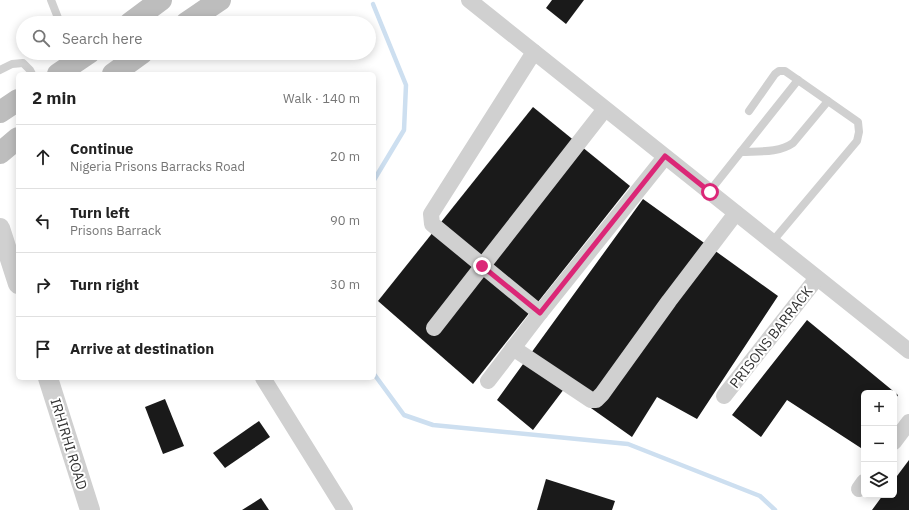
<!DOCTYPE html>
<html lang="en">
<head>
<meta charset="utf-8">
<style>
	:root { --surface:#fff; --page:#f2f2f2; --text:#222; --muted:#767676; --line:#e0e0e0 }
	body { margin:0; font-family:"IBM Plex Sans",sans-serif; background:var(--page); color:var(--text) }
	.controls { position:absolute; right:12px; bottom:12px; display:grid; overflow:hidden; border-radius:6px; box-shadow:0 2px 10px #0003 }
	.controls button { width:36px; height:36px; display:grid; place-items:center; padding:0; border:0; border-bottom:1px solid var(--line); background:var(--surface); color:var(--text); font:20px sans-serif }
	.stop { position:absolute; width:12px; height:12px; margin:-9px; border:3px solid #db2777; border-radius:50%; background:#fff }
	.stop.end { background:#db2777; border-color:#fff; box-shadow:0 1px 4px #0008 }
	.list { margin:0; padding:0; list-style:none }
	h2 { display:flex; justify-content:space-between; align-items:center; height:52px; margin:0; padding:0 16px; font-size:17px }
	h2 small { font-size:13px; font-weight:400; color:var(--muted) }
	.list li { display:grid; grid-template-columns:26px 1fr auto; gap:12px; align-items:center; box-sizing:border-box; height:64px; padding:0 16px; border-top:1px solid var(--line) }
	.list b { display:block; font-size:15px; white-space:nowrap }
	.list p { margin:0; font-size:13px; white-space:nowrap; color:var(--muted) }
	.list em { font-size:13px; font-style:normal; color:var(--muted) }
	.icon { flex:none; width:22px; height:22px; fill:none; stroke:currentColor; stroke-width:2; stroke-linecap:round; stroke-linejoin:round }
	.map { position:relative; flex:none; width:909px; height:510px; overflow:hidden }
	.search { position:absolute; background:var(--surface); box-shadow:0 2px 10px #0003; left:16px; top:16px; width:360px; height:44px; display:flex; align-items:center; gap:10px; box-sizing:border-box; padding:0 14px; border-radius:22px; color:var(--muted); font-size:15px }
	.panel { position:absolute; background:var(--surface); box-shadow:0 2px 10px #0003; left:16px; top:72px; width:360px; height:308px; border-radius:6px }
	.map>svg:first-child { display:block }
</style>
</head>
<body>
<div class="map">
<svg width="909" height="510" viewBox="0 0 909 510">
	<rect width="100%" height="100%" fill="#fff"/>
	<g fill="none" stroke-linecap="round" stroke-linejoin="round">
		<g stroke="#cddff0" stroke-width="4.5">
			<polyline points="373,4 406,85 404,130 374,180"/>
			<polyline points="374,374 404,415 433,425 628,444 760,496 775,510"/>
		</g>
	</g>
	<g fill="#1a1a1a">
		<polygon points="552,0 584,0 566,24 546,8"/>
		<polygon points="533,107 630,186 473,384 378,301"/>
		<polygon points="643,199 778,296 697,419 657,397 632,437 564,389 533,430 497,400"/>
		<polygon points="807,320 898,395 894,402 894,393 864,393 864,450 787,400 761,437 732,415"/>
		<polygon points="165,399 184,446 163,454 145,407"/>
		<polygon points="259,421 270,437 225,468 213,453"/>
		<polygon points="909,460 909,510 872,510 883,495 894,495 894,480"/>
		<polygon points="546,479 615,501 612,510 537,510"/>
		<polygon points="261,498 269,510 242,510"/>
	</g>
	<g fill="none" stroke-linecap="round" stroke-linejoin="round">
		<g stroke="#d0d0d0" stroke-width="8">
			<polyline points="51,0 60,23"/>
			<polyline points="0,70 12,64 23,63 30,70 32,74"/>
			<polyline points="749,111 775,74 779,71 785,71 858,122 859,132 857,141 772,242"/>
			<path d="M 741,152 C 758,151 779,153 793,143 L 828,101"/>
			<polyline points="709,192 798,80"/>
		</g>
		<g stroke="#d0d0d0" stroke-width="16">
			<polyline points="469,0 909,351"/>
			<polyline points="534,52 431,214 432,224 540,313"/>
			<polyline points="434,328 605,109"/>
			<polyline points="513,348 591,400 596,400 602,394 669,301 736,213"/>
			<polyline points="263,378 345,510"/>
			<polyline points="488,381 540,313 665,157"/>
			<polyline points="724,396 817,278"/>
			<polyline points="894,442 909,422"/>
			<polyline points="859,489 864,482"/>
		</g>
		<g stroke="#d0d0d0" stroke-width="20">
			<polyline points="0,228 18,284"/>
			<polyline points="48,378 90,510"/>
		</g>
		<g stroke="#bdbdbd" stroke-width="22">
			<polyline points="130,23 161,0"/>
			<polyline points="186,23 220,0"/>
			<polyline points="58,74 89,53"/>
			<polyline points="113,74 142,53"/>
			<polyline points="0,112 18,100"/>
			<polyline points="0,153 18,138"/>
		</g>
	</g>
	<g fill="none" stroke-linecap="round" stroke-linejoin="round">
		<polyline stroke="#db2777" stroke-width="5" points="482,266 540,313 665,156 710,192"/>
	</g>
	<g text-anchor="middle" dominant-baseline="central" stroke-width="4" stroke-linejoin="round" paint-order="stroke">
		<g font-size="14" fill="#333" stroke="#fff">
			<text transform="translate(771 337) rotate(-52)">PRISONS BARRACK</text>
			<text transform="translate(69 444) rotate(73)">IRHIRHI ROAD</text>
		</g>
	</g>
</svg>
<div class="controls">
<button>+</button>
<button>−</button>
<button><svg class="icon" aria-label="layers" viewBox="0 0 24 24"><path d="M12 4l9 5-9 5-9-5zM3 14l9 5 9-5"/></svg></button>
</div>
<div class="stop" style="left:710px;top:192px"></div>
<div class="stop end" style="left:482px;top:266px"></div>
<div class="search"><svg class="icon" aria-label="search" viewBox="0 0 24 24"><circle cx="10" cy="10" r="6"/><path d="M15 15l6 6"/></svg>Search here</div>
<section class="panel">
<h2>2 min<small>Walk · 140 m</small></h2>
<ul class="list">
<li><svg class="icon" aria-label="ahead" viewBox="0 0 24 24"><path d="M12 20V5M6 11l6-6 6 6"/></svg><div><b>Continue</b><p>Nigeria Prisons Barracks Road</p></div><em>20 m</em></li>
<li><svg class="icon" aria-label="left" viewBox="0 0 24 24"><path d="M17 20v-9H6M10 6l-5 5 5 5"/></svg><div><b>Turn left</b><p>Prisons Barrack</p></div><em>90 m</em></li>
<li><svg class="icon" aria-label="right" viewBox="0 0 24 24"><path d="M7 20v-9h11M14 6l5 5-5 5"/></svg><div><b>Turn right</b></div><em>30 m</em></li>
<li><svg class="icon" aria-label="arrive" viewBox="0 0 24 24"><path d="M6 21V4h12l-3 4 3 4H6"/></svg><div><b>Arrive at destination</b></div></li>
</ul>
</section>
</div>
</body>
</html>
